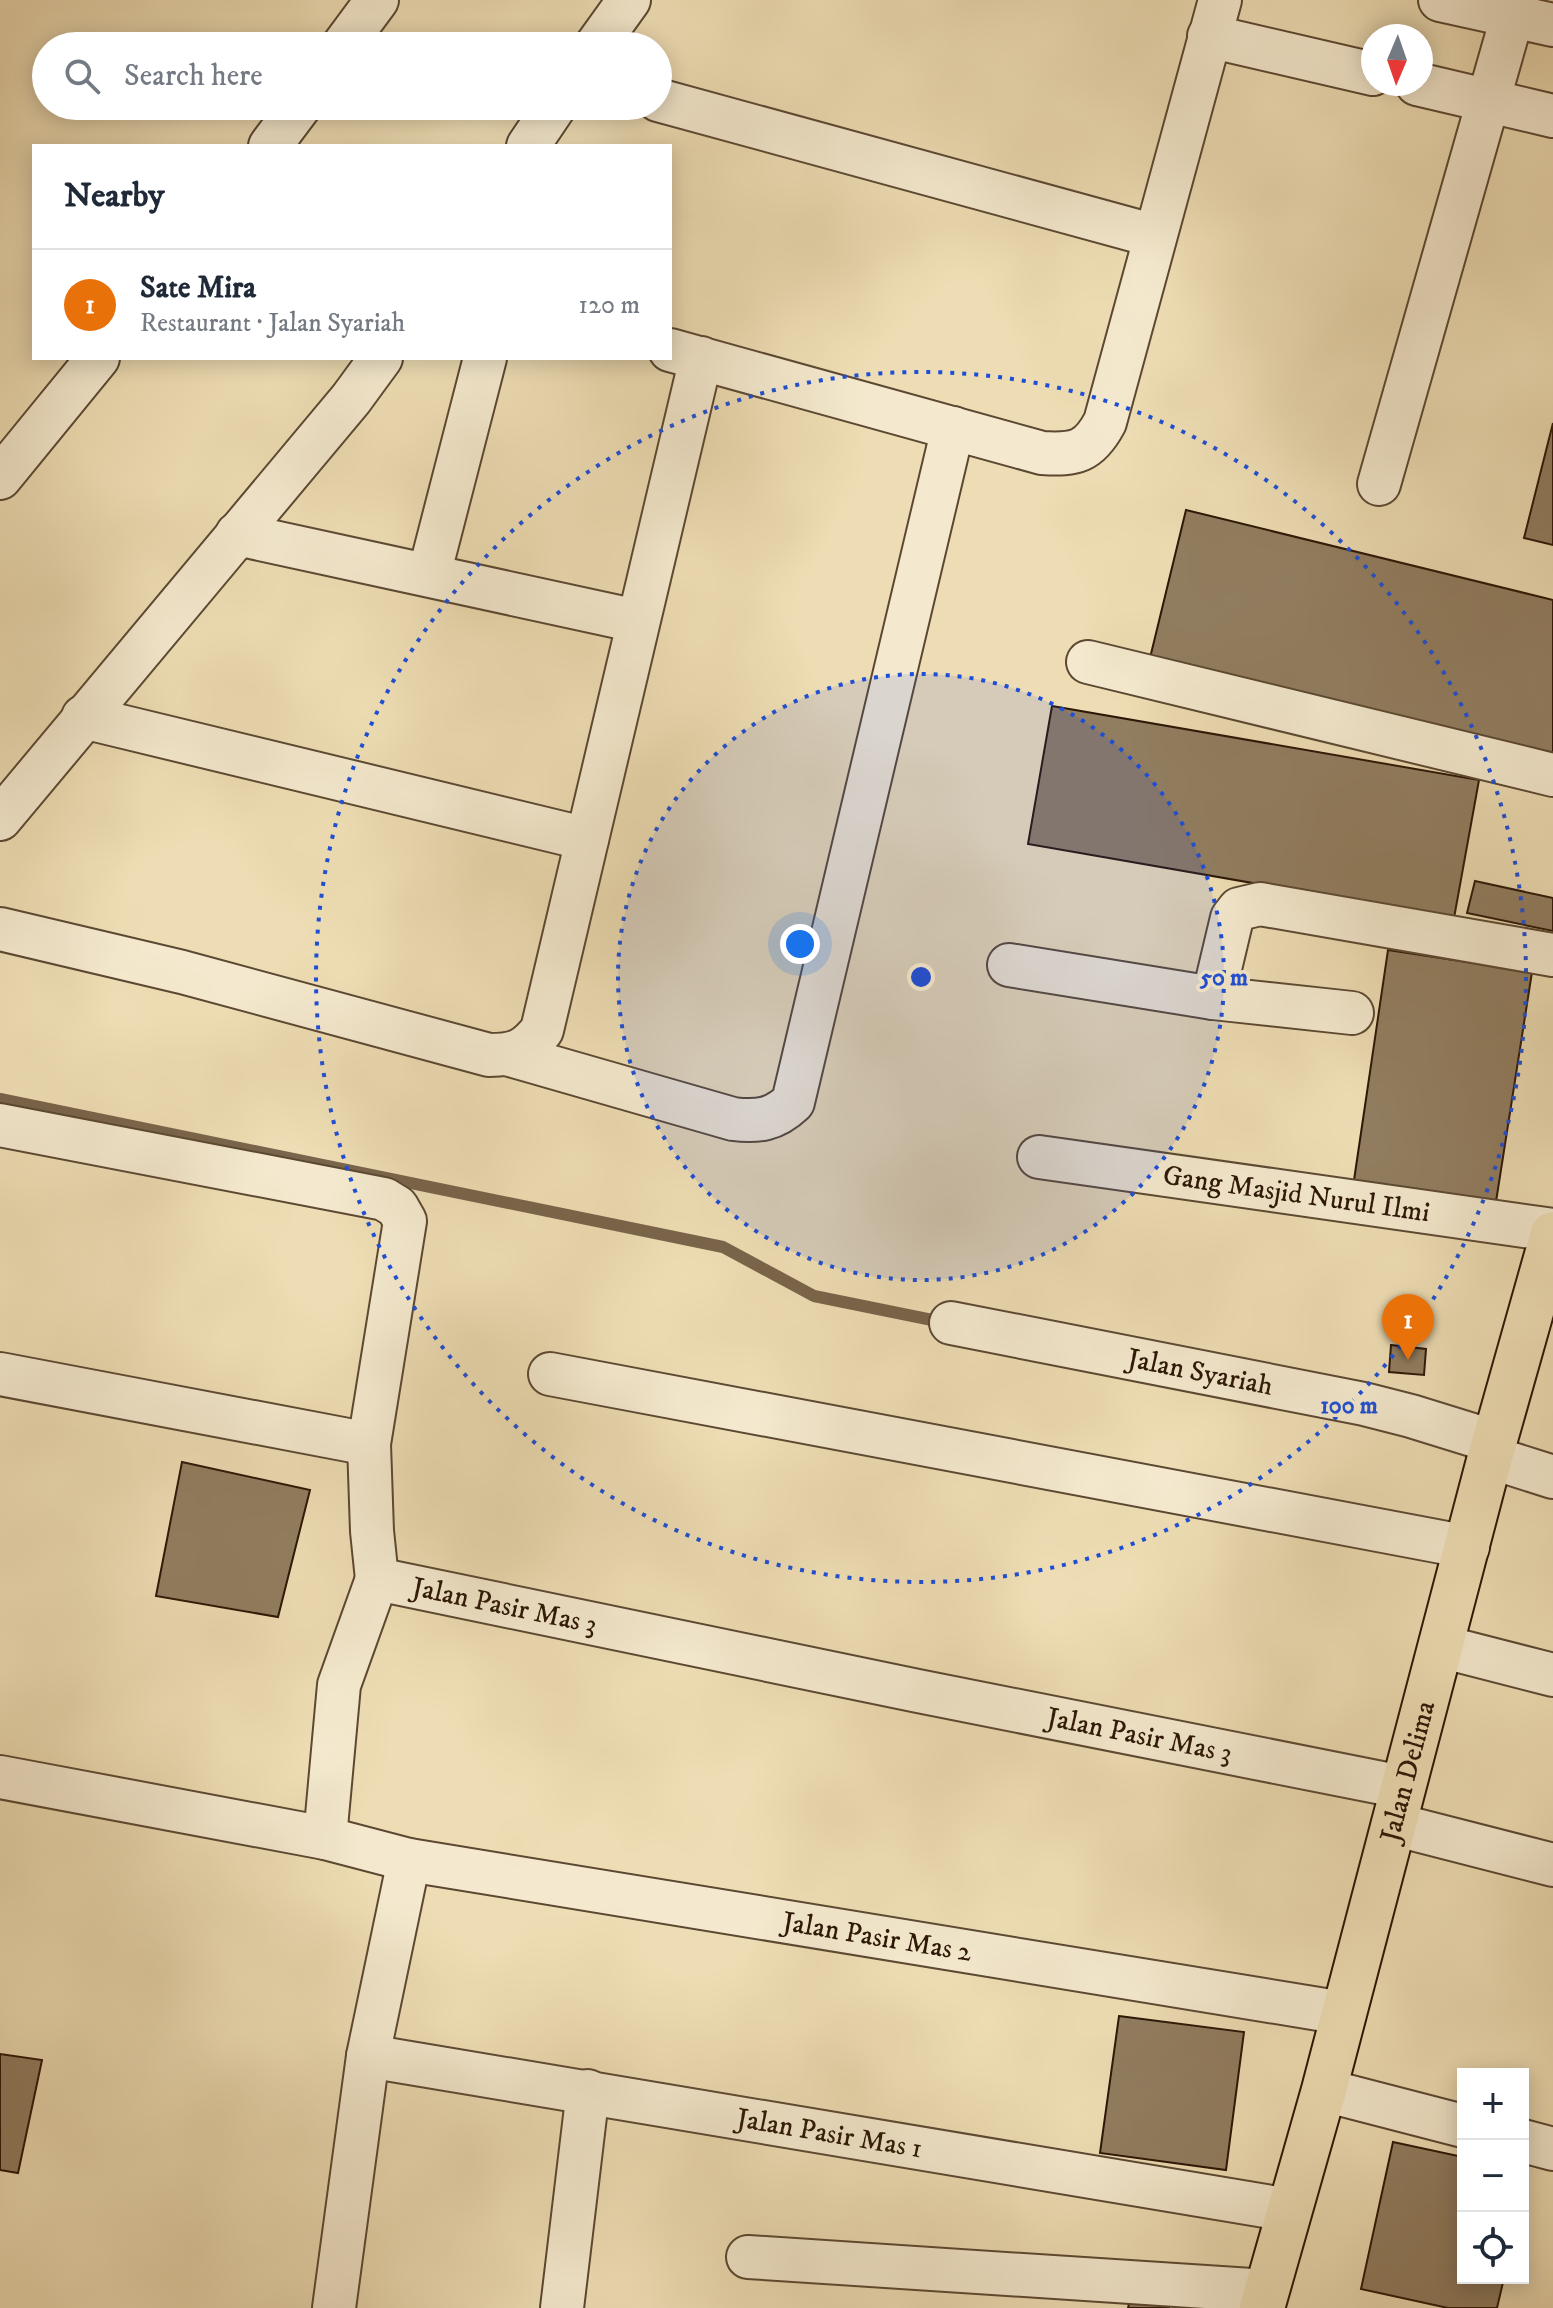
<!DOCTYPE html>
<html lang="en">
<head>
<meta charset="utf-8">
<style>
	:root { --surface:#fff; --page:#f6f6f7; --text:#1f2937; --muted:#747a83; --line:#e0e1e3; --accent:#2563eb }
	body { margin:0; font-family:"IM FELL DW Pica",serif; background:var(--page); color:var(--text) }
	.controls { position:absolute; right:24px; bottom:24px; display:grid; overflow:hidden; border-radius:0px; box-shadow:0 4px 20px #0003 }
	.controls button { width:72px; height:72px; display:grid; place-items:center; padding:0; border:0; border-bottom:2px solid var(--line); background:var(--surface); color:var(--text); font:40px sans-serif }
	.compass { position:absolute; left:1361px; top:24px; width:72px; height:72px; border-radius:50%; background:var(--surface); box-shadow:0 4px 20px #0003; rotate:182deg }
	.you { position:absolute; left:800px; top:944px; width:28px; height:28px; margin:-20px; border:6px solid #fff; border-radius:50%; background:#1a73e8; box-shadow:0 0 0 12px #1a73e833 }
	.badge { display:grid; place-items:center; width:52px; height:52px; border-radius:50%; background:var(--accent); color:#fff; font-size:26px; font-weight:700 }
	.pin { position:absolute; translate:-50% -66px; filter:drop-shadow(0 2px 4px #0008) }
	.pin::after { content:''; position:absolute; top:42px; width:28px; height:24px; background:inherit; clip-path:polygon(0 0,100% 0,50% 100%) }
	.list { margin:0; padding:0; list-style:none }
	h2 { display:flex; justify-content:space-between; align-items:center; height:104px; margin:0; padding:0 32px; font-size:34px }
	h2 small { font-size:26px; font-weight:400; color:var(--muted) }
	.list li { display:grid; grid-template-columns:52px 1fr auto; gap:24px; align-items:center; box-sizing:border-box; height:112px; padding:0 32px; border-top:2px solid var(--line) }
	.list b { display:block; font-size:30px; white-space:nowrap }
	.list p { margin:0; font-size:26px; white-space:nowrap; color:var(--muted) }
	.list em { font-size:26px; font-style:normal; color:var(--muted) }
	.icon { flex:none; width:44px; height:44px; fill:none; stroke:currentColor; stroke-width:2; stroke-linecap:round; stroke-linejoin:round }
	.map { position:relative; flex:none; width:1553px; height:2308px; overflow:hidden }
	.search { position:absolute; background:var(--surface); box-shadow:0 4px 20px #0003; left:32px; top:32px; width:640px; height:88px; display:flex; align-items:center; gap:20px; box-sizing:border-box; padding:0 28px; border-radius:44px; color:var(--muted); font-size:30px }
	.panel { position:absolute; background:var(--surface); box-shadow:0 4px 20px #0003; left:32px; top:144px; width:640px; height:216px; border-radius:0px }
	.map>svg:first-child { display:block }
</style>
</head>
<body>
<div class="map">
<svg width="1553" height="2308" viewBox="0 0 1553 2308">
	<rect width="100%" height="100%" fill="#eeddb4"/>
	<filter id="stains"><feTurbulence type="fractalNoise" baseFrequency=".0025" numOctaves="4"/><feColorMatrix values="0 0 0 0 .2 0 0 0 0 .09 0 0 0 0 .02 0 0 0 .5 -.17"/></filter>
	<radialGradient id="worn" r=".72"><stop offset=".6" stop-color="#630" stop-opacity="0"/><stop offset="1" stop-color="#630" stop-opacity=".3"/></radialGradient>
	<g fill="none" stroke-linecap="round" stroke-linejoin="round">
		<polyline stroke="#79654b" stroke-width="12" points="0,1099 723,1247 814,1296 947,1323"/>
	</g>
	<g fill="#917d60" stroke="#2c1606" stroke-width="2">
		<polygon points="1553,423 1553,545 1524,538"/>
		<polygon points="1186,510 1553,600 1553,756 1150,658"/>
		<polygon points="1052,706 1479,780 1454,918 1028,844"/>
		<polygon points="1475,881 1553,898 1553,931 1467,913"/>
		<polygon points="1388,950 1532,972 1495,1208 1353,1187"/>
		<polygon points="1391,1345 1426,1349 1424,1375 1389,1372"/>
		<polygon points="182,1462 310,1490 278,1617 156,1596"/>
		<polygon points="1119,2016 1244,2032 1226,2170 1100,2153"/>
		<polygon points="0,2054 42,2060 18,2173 0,2170"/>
		<polygon points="1393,2142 1463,2157 1463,2278 1504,2278 1497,2308 1448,2308 1361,2289"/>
		<polygon points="1130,2300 1170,2308 1128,2308"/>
	</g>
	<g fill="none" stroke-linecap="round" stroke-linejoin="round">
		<defs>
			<g id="minor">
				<polyline points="1440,0 1553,25"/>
				<polyline points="1209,36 1373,74"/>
				<polyline points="343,46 377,0"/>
				<polyline points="596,46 629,0"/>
				<polyline points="1417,84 1553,116"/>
				<polyline points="658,100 1155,236"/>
				<polyline points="270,146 300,106"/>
				<polyline points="528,146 555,106"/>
				<path d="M 670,350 L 1042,453 C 1076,455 1089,452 1105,422 L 1220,0"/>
				<polyline points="0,478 98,358"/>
				<polyline points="1379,484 1517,0"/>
				<polyline points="237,534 637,621"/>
				<polyline points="429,575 485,358"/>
				<polyline points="1088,662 1553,775"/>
				<polyline points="83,717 587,839"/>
				<polyline points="0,819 351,399 381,358"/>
				<path d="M 0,929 L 182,972 L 489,1055 C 515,1055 526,1051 542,1030 L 701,358"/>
				<polyline points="1009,965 1213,998 1232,918 1239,909 1260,904 1553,955"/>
				<polyline points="1213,998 1352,1013"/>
				<path d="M 510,1055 L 733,1119 C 758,1122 774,1120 793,1102 L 953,428"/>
				<path id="s1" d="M 0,1125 L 384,1199 L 397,1207 L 405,1221 L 369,1444 L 372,1531 L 377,1579 L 918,1691 L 1402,1787"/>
				<path id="s2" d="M 1039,1157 L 1553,1230"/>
				<path id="s3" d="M 951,1323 L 1364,1404 L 1411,1416 L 1495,1442"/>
				<polyline points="0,1374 369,1444"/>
				<polyline points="550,1374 1468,1547"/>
				<polyline points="1490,1457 1553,1477"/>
				<polyline points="1440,1646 1553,1675"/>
				<path id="s4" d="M 0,1777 L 325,1838 L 409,1860 L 1343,2013"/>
				<polyline points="1393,1824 1553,1865"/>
				<polyline points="325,1838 339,1685 377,1579"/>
				<path id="s5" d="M 368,2056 L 1289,2210"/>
				<polyline points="1324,2090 1463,2126"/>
				<polyline points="1523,2141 1553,2149"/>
				<polyline points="748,2257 1267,2291"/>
				<polyline points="334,2308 368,2056 409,1860"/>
				<polyline points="562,2308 588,2091"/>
			</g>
			<g id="major">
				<path id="s6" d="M 1262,2308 L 1324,2090 L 1490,1457 L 1553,1234"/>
			</g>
		</defs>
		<use href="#minor" stroke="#5c4832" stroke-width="46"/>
		<use href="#major" stroke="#2c1606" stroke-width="48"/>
		<use href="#minor" stroke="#f4e9ce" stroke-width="42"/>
		<use href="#major" stroke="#eeddb4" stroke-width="44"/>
	</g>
	<circle cx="921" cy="977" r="303" fill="#1d4ed8" fill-opacity=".12"/>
	<g fill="none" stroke="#1d4ed8" stroke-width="4" stroke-dasharray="4 8">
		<circle cx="921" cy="977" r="303"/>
		<circle cx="921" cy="977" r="605"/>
	</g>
	<g text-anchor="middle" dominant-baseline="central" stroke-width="7" stroke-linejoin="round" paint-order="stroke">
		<g font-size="28" fill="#2c1606" stroke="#f4e9ce">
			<text stroke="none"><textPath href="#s2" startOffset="260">Gang Masjid Nurul Ilmi</textPath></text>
			<text stroke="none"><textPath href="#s3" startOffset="254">Jalan Syariah</textPath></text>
			<text stroke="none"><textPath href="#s1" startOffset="914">Jalan Pasir Mas 3</textPath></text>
			<text stroke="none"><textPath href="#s1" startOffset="1562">Jalan Pasir Mas 3</textPath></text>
			<text stroke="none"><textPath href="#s6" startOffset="556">Jalan Delima</textPath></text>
			<text stroke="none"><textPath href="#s4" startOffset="892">Jalan Pasir Mas 2</textPath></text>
			<text stroke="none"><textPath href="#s5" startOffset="468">Jalan Pasir Mas 1</textPath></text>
		</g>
	</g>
	<circle cx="921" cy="977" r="12" fill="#1d4ed8" stroke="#f4e9ce" stroke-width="4"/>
	<g font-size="24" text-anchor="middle" font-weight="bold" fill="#1d4ed8" stroke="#f4e9ce" stroke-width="7" stroke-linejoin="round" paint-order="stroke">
		<text x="1224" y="985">50 m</text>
		<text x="1349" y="1413">100 m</text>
	</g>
	<rect width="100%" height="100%" filter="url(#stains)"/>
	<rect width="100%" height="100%" fill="url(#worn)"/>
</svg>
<div class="controls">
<button>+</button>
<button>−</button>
<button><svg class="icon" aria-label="locate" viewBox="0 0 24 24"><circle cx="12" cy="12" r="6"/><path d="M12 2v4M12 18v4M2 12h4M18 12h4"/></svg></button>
</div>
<svg class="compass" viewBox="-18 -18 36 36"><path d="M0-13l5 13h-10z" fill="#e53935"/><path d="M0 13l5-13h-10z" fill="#747a83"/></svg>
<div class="you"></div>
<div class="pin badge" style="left:1408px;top:1360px;background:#e8710a">1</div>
<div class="search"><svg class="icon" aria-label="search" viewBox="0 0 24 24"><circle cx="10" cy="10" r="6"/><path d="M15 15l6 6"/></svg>Search here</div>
<section class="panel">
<h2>Nearby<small></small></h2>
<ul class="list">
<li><span class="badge" style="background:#e8710a">1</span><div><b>Sate Mira</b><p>Restaurant · Jalan Syariah</p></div><em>120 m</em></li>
</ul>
</section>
</div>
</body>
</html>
